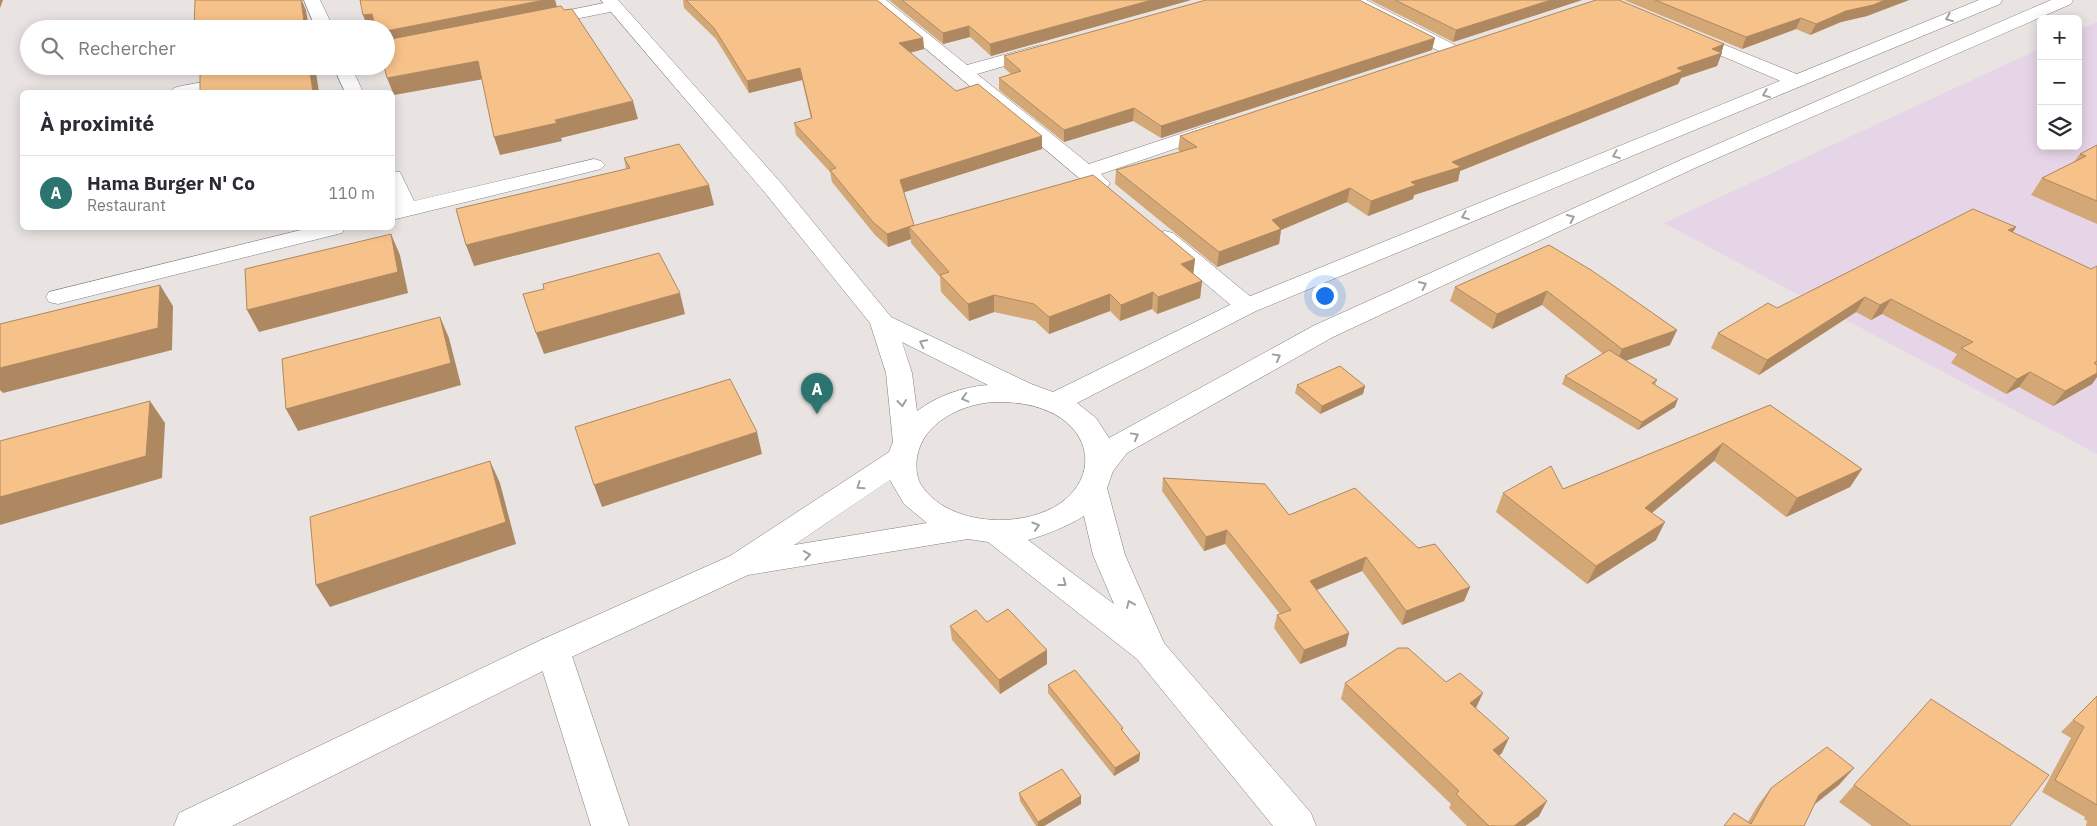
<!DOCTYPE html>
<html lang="fr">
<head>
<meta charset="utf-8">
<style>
	:root { --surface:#fff; --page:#f7f7f7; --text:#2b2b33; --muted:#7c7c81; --line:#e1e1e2; --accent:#2b746f }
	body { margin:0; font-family:"IBM Plex Sans",sans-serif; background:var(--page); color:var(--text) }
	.controls { position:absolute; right:15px; top:15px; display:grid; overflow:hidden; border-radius:8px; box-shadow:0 2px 12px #0003 }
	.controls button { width:45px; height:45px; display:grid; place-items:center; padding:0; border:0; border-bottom:1px solid var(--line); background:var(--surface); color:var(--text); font:25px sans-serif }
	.you { position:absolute; left:1324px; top:295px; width:18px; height:18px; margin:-12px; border:4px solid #fff; border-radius:50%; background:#1a73e8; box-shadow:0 0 0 8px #1a73e833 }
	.badge { display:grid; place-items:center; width:32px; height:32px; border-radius:50%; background:var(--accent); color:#fff; font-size:16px; font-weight:700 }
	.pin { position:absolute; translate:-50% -41px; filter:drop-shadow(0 1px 2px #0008) }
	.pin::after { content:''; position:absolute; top:26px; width:18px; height:15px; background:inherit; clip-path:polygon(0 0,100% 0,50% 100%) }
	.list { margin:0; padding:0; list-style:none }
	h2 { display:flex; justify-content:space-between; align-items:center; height:65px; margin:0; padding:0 20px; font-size:21px }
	h2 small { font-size:16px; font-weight:400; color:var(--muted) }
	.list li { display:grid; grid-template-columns:32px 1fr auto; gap:15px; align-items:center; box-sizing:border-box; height:75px; padding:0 20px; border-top:1px solid var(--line) }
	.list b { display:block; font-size:19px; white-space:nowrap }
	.list p { margin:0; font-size:16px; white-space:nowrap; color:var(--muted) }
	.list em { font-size:16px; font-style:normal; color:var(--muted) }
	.icon { flex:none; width:28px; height:28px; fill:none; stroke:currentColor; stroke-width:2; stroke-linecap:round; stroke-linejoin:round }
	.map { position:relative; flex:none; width:2097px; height:826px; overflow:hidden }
	.search { position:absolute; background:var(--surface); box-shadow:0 2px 12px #0003; left:20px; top:20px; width:375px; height:55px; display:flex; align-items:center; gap:12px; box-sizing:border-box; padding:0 18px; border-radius:28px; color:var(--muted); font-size:19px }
	.panel { position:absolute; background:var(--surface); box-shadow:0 2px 12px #0003; left:20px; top:90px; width:375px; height:140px; border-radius:8px }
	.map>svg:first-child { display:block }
</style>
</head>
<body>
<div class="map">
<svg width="2097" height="826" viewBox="0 0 2097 826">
	<rect width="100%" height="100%" fill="#e9e4e2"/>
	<polygon fill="#e6d5e7" points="2097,22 2097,454 1664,223 2041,48 2041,146 2078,146 2078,30"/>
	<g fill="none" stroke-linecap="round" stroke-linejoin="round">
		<defs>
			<g id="minor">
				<polygon points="304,0 320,0 334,29 316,29"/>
				<polygon points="868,0 886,0 967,65 1040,45 1046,46 1049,50 1046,54 977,74 1089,164 1207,125 1214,123 1221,125 1224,129 1221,133 1101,174 1110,183 1107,188 1099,189 1091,188"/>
				<polygon points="1345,0 1366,0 1457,46 1460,50 1457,54 1451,55 1445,54 1347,4"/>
				<polygon points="614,1 620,2 622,6 620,10 540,26 534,25 531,21 534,17 540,16"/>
				<polygon points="1688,30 1804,77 1806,81 1804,85 1797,87 1790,85 1682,39 1679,35 1682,31"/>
				<polygon points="333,66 351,66 363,92 345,92"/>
				<polygon points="236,76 243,78 245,82 243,86 210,92 171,92 174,88 181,86"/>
				<polygon points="594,159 601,161 605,165 601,169 392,220 392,206 394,206 392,202 392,171 400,172 414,201"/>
				<polygon points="309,228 345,228 342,233 58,304 49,302 46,297 49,292"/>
				<polygon points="1165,231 1173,233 1256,301 1259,306 1256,311 1247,313 1238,311 1157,243 1154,238 1157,233"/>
				<polygon points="553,636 565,640 570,650 629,826 591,826 536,650 541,640"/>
			</g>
			<path id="tertiary" d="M 601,0 L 618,0 L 782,184 L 891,317 L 1031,384 L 1053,392 L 1238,301 L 1979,0 L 2002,0 L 2000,4 L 1256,311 L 1077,403 L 1096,418 L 1109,438 L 1315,325 L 1683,159 L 2051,0 L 2073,0 L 2071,4 L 1697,167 L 1333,337 L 1127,453 L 1113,471 L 1107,488 L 1125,555 L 1164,643 L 1311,813 L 1316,826 L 1273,826 L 1137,659 L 988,542 L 968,539 L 748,575 L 565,660 L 232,826 L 174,826 L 179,813 L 541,640 L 730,556 L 889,452 L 893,442 L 886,373 L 870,323 L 766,194 ZM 902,342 L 988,385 C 962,387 937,396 917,411 L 912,373 ZM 994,402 C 1114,399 1114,515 1004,520 C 974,521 936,511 920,483 C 916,476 916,464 917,457 C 923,422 962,404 994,402 ZM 890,480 L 904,504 L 927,523 L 794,545 ZM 1084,516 L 1093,555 L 1114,604 L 1028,540 C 1048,534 1066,527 1084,516 Z"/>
		</defs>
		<use href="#minor" stroke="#827e7c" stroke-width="1"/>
		<use href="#tertiary" stroke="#827e7c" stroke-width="1"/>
		<use href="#minor" fill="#fff" fill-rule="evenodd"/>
		<use href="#tertiary" fill="#fff" fill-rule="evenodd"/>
	</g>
	<g fill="#d4a777">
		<polygon points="683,0 877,0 923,38 924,49 910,53 956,91 1042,149 904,192 914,226 1195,259 1193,274 1202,281 1200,298 1157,314 1152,309 1120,321 1110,311 1049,334 1035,321 994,312 969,321 941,292 940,277 911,243 911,239 888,247 875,235 832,182 830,172 796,135 794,123 811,119 802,80 749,93 716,39 684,8"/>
		<polygon points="889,0 1191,0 991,56 970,37 943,44"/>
		<polygon points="1370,0 1582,0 1453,42"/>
		<polygon points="1624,0 1909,0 1867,16 1841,22 1810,35 1796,29 1742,49"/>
		<polygon points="1724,44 1717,66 1681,78 1678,84 1460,171 1458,181 1414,195 1413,199 1368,216 1347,202 1281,230 1279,244 1217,267 1115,184 1116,170 1181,152 1178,150 1180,136"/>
		<polygon points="1432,50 1161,138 1133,121 1064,142 999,90 999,78 1011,74 1004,68 1004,56"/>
		<polygon points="2097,145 2097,224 2031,195 2042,178 2074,162 2080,154"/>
		<polygon points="624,158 714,205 474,266 626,169"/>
		<polygon points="2016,227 2012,233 2091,269 2097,266 2097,377 2092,384 2053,406 2019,387 2006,394 1951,363 1957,354 1882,314 1871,320 1856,312 1759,375 1711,348 1718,333 1777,308"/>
		<polygon points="1549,245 1670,345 1626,361 1657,380 1655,385 1675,407 1638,430 1562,384 1565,376 1603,354 1542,305 1492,329 1450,301 1455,287"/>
		<polygon points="1297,385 1365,386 1363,394 1320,414 1295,393"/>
		<polygon points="1770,405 1862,469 1850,487 1786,517 1714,461 1652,513 1656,540 1587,584 1496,512 1503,493 1563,489"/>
		<polygon points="1163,478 1289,515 1418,548 1470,587 1464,601 1402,625 1362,571 1317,590 1349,633 1346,646 1300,664 1274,628 1277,615 1280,614 1225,544 1204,551 1162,491"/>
		<polygon points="987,622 1047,664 1000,694 952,640 950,626"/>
		<polygon points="1446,682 1476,708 1502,753 1499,756 1539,816 1525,826 1467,826 1449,808 1451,804 1341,699 1345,683"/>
		<polygon points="1048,685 1123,728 1122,731 1140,753 1139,761 1114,776 1048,693"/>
		<polygon points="2097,696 2097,826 2086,826 2087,821 2084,819 2085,817 2042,792 2071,738 2061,732"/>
		<polygon points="1839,785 1814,804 1804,826 1724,826 1734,813 1748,822 1758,805 1771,788"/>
		<polygon points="1854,785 2010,826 1872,826 1839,802"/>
		<polygon points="1019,793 1081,796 1081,804 1044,826 1036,826 1020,801"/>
	</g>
	<g fill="#ad8861">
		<polygon points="0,0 3,0 0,8"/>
		<polygon points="301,0 303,0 302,1 306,10 309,29 305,29"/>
		<polygon points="544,0 555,0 558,10 386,45 386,31"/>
		<polygon points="1152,0 1191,0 991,56 990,44"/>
		<polygon points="1551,0 1582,0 1453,42 1456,30"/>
		<polygon points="1885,0 1909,0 1867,16 1841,22 1810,35 1816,24 1846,11"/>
		<polygon points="372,14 377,26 368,28 363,15"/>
		<polygon points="1801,18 1796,29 1742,49 1746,37"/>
		<polygon points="969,26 970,37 943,44 943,33"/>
		<polygon points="923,38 924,49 900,55 899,43"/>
		<polygon points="1435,38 1432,50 1161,138 1161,126"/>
		<polygon points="1724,44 1721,54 1722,53 1717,66 1681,78 1678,84 1460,171 1458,181 1414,195 1413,199 1368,216 1371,201 1452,162 1677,68 1712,49"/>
		<polygon points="478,61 484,79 394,95 387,78"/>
		<polygon points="204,66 273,66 210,78"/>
		<polygon points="309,66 312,66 316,73 319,92 313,92"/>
		<polygon points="800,68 802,80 749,93 747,81"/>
		<polygon points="633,101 638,119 561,138 562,141 500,155 494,137 555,120"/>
		<polygon points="1134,108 1133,121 1064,142 1064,130"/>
		<polygon points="1042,136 1042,149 902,193 900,180"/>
		<polygon points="709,185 714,205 474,266 466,245"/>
		<polygon points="1350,188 1347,202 1281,230 1279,244 1217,267 1219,252 1272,220"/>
		<polygon points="914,225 915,233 909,227 911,239 888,247 887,234"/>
		<polygon points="2016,227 2007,241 2008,230"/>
		<polygon points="391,234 400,255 408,293 259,332 247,310"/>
		<polygon points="1195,259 1193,276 1181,264"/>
		<polygon points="1202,281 1200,298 1157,314 1158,297"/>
		<polygon points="160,285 173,306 172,350 3,393 0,390 0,368"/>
		<polygon points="1547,291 1542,305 1492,329 1497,314"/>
		<polygon points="1153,292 1152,309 1120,321 1121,305"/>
		<polygon points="680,293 685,314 544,354 536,333"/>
		<polygon points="1110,294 1110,311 1049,334 1049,317"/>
		<polygon points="994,295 994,312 969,321 968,304"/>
		<polygon points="1865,297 1856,312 1759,375 1767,360"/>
		<polygon points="1891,299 1882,314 1871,320 1880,305"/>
		<polygon points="440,317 449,338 461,385 298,431 286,409"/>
		<polygon points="1677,330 1670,345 1616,364 1622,349"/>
		<polygon points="2030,372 2019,387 2006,394 2017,379"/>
		<polygon points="2097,373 2097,377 2092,384 2053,406 2065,391"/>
		<polygon points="1365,386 1363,394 1320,414 1322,406"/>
		<polygon points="1678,399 1675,407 1638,430 1642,422"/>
		<polygon points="150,401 165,423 162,478 0,525 0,497"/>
		<polygon points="757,432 762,454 602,507 594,485"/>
		<polygon points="1723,443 1714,461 1636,526 1645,508"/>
		<polygon points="490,461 500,483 516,544 330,607 316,585"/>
		<polygon points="1862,469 1850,487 1786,517 1797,498"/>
		<polygon points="1665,522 1656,540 1587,584 1596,566"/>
		<polygon points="1227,530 1225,544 1204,551 1206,537"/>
		<polygon points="1366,557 1362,571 1306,594 1310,581"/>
		<polygon points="1470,587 1464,601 1402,625 1406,611"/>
		<polygon points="1349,633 1346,646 1300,664 1304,650"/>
		<polygon points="1047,650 1047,664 1000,694 999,680"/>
		<polygon points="1483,693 1476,708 1463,718 1470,703"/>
		<polygon points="1509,738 1502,753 1486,765 1493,750"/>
		<polygon points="1140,753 1139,761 1114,776 1115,768"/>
		<polygon points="1854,768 1839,785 1805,812 1819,795"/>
		<polygon points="1081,796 1081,804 1044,826 1038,826 1038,822"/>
		<polygon points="1547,801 1539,816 1525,826 1514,826"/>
	</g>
	<g fill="#f7c28a" stroke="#ad8861">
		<polygon points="195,0 301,0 305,29 194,29"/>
		<polygon points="360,0 544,0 386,31 386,29 376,29 372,14 363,15"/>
		<polygon points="686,0 877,0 923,38 899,43 956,91 978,84 1042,136 900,180 914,225 887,234 873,222 830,170 836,168 794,123 812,118 800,68 747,81 714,28"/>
		<polygon points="902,0 1152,0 990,44 969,26 943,33"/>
		<polygon points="1206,0 1359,0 1435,38 1161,126 1134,108 1064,130 999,78 1021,71 1004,56"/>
		<polygon points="1395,0 1551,0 1456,30"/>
		<polygon points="1596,0 1619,0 1724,44 1712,49 1722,53 1677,68 1683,71 1452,162 1461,167 1411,182 1416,185 1371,201 1350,188 1272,220 1281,229 1219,252 1116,170 1197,147 1180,136"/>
		<polygon points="1655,0 1885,0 1873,5 1846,11 1816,24 1801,18 1746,37"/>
		<polygon points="561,6 564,10 572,9 633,101 555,120 557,123 494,137 478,61 387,78 384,66 386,66 386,40"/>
		<polygon points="246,66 309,66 313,92 200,92 200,75"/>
		<polygon points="679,144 709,185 466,245 456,209 630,168 624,158"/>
		<polygon points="2097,145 2097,201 2042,178 2086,156 2080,154"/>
		<polygon points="1093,175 1195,259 1181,264 1202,281 1158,297 1153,292 1121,305 1110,294 1049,317 1034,304 994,295 968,304 940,275 949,272 909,227"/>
		<polygon points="1973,209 2016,227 2008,230 2091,269 2097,266 2097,361 2094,363 2097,365 2097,373 2065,391 2030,372 2017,379 1961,348 1973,342 1891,299 1880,305 1865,297 1767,360 1718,333 1768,303 1777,308"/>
		<polygon points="391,234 398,272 247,310 245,269"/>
		<polygon points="1549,245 1591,270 1677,330 1622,349 1547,291 1497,314 1455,287"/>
		<polygon points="659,253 680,293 536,333 523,294 544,289 543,284"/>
		<polygon points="160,285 158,328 0,368 0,324"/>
		<polygon points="440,317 451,363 286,409 282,359"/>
		<polygon points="1609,350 1657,380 1652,383 1678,399 1642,422 1565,376"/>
		<polygon points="1340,366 1365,386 1322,406 1297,385"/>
		<polygon points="730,379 757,432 594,485 575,427"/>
		<polygon points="150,401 146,456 0,497 0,441"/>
		<polygon points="1770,405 1862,469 1797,498 1723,443 1645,508 1665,522 1596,566 1503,493 1551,466 1563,489"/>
		<polygon points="490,461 506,522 316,585 310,517"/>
		<polygon points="1163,478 1265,484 1289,515 1355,488 1418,548 1435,544 1470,587 1406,611 1366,557 1310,581 1349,633 1304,650 1277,615 1291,610 1227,530 1206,537"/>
		<polygon points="1008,609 1047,650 999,680 950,626 976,610 987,622"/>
		<polygon points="1398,648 1408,648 1446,682 1460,673 1483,693 1470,703 1509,738 1493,750 1547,801 1514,826 1489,826 1456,794 1459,791 1345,683"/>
		<polygon points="1075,670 1123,728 1121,729 1140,753 1115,768 1048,685"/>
		<polygon points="2097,696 2097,805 2055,780 2084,727 2073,720"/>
		<polygon points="1931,699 2049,775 2010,826 1911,826 1854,785"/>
		<polygon points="1827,747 1854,768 1819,795 1804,826 1724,826 1734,813 1751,824 1771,788"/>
		<polygon points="1062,769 1081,796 1038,822 1019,793"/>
	</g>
	<defs><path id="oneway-chevron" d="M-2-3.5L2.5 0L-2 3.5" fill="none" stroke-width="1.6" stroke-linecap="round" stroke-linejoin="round" transform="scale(1.25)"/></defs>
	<g stroke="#a1a0a0">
		<use href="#oneway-chevron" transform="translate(1949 18) rotate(158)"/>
		<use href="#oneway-chevron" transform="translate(1766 94) rotate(158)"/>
		<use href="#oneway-chevron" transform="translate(1616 155) rotate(158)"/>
		<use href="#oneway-chevron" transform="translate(1465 216) rotate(158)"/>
		<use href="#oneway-chevron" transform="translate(1571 218) rotate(-25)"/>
		<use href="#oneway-chevron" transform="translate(1423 285) rotate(-25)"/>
		<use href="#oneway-chevron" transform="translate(923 343) rotate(-153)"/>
		<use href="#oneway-chevron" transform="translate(1277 357) rotate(-29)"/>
		<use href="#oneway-chevron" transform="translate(965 398) rotate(165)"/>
		<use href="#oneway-chevron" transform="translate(902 403) rotate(84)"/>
		<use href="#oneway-chevron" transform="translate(1135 436) rotate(-29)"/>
		<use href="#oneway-chevron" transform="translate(860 486) rotate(146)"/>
		<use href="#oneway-chevron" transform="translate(1036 526) rotate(-17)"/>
		<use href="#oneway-chevron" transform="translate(807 555) rotate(-9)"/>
		<use href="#oneway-chevron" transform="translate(1063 583) rotate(37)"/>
		<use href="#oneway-chevron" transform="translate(1130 604) rotate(-113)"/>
	</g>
</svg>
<div class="controls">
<button>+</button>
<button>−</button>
<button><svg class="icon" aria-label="layers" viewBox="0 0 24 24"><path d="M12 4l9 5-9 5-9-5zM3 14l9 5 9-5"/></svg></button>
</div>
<div class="you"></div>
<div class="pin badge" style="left:817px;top:414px">A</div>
<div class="search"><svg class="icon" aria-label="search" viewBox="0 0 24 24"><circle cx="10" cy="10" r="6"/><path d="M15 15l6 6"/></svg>Rechercher</div>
<section class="panel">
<h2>À proximité<small></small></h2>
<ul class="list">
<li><span class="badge">A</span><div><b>Hama Burger N' Co</b><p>Restaurant</p></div><em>110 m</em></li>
</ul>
</section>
</div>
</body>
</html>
